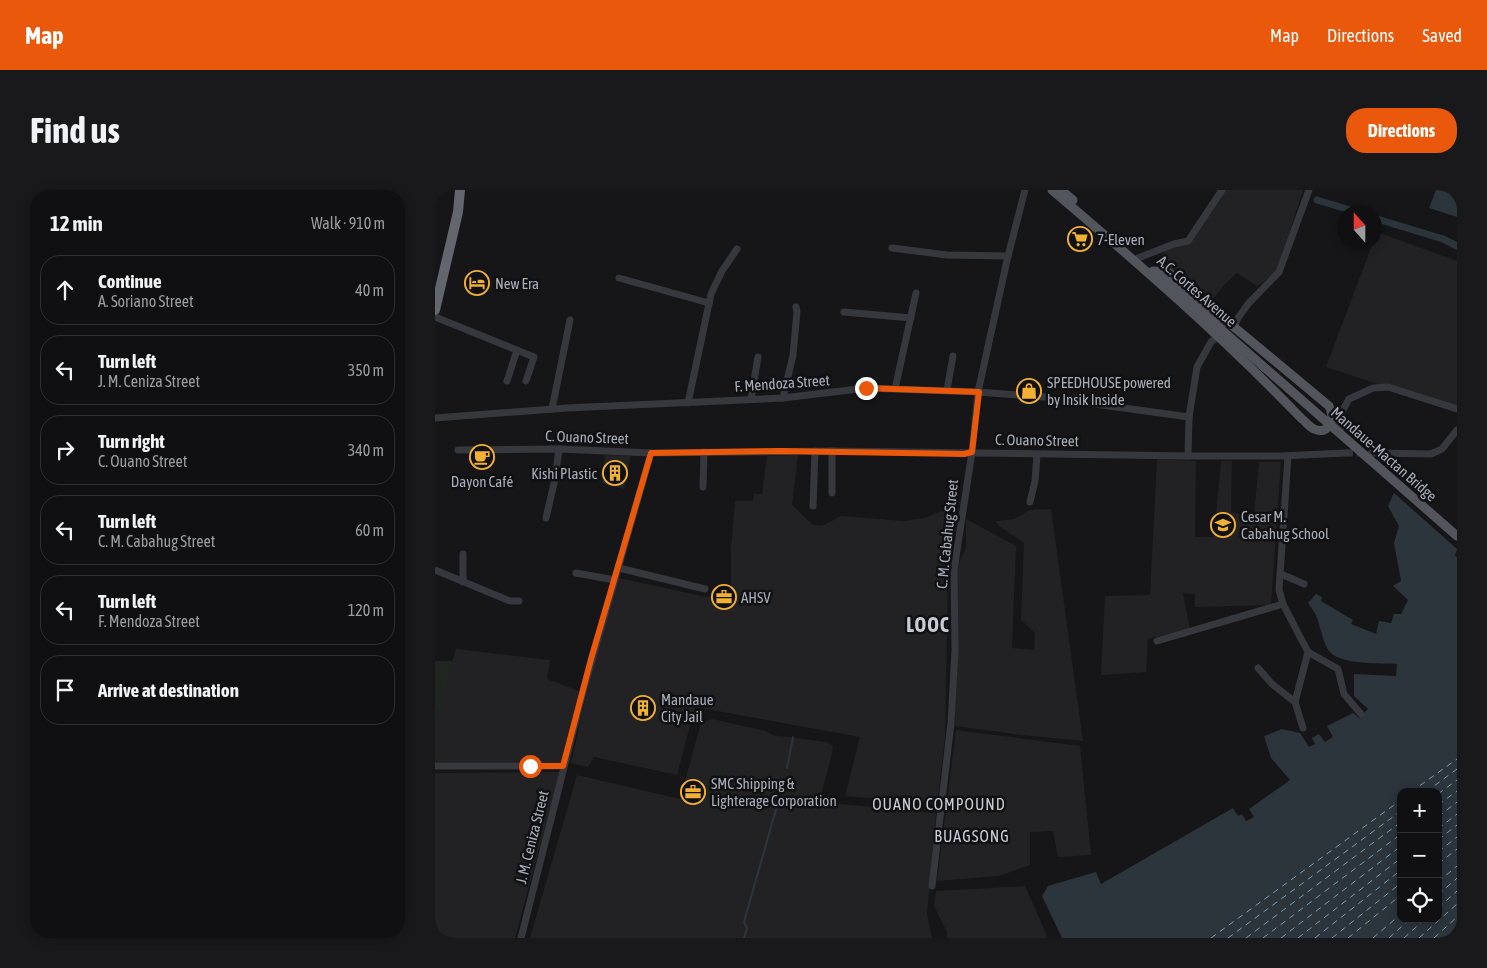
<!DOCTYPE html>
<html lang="en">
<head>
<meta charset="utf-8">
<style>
	:root { --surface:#101012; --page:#19191b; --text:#f1f3f6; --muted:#9c9d9f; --line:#303032; --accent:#ea580c }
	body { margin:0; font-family:"Asap Condensed",sans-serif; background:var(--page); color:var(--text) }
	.controls { position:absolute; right:15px; bottom:15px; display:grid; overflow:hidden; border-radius:10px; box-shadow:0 2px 12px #0003 }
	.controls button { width:45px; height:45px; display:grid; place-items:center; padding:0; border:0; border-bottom:1px solid var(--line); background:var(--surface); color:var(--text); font:25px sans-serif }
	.compass { position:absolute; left:902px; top:15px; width:45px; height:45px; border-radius:50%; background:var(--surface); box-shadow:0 2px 12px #0003; rotate:339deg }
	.stop { position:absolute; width:15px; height:15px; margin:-11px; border:4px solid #ea580c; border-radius:50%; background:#fff }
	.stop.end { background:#ea580c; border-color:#fff; box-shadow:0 1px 5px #0008 }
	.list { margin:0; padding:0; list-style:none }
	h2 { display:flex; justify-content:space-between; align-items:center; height:65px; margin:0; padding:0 20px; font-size:21px }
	h2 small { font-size:16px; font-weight:400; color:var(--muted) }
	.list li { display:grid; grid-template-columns:32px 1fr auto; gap:15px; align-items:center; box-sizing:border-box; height:70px; margin:0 10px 10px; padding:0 10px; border:1px solid var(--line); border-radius:20px }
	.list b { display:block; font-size:19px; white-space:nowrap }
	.list p { margin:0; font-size:16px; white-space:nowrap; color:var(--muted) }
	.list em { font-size:16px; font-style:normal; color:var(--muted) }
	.icon { flex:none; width:28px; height:28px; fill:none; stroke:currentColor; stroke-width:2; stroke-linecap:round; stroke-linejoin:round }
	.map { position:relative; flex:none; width:1022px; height:748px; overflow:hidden; border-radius:20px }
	header { display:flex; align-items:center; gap:30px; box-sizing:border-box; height:70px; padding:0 25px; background:var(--accent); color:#fff }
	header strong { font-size:24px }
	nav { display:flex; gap:28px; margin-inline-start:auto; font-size:18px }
	.intro { display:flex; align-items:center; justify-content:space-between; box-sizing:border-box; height:120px; padding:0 30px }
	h1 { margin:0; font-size:35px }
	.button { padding:12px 22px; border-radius:20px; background:var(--accent); color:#fff; font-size:18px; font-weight:700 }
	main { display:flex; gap:30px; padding:0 30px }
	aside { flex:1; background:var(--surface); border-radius:20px; box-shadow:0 2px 12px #0003 }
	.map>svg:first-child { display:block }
</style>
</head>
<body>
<header>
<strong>Map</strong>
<nav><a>Map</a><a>Directions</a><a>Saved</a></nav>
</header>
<div class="intro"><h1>Find us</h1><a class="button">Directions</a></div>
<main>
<aside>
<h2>12 min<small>Walk · 910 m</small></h2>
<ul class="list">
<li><svg class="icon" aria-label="ahead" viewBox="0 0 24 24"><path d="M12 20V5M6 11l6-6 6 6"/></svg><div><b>Continue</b><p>A. Soriano Street</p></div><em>40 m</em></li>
<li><svg class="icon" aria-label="left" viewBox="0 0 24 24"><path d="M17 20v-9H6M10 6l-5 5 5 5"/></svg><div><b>Turn left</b><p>J. M. Ceniza Street</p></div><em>350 m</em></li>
<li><svg class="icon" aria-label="right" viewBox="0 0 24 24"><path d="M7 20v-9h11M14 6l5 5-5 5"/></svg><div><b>Turn right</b><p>C. Ouano Street</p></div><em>340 m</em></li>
<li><svg class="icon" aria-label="left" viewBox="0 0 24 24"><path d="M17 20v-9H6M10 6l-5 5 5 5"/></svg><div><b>Turn left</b><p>C. M. Cabahug Street</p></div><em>60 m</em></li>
<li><svg class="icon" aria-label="left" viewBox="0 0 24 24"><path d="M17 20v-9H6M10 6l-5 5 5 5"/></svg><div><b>Turn left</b><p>F. Mendoza Street</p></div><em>120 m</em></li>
<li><svg class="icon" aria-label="arrive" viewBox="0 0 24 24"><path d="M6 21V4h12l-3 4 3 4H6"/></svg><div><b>Arrive at destination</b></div></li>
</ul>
</aside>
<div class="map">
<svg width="1022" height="748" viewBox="0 0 1022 748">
	<rect width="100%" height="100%" fill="#161618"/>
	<g fill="#222225">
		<polygon points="789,0 868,0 842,82 822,96 802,83 789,95 775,112 723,68 736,56 753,52"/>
		<polygon points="942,42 1022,71 1022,220 891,177"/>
		<polygon points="170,265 196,266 189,299 167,293"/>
		<polygon points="363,265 357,315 378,335 387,336 406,326 469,331 490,328 509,320 524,318 513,387 510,549 502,614 410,606 425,547 260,517 242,585 159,567 153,577 136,573 156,482 184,388 295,412 296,403 296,358 300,311 318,311 319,304 327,304 332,266"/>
		<polygon points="722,269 761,271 760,347 779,347 786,271 797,271 796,323 819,325 824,272 846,272 836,415 760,417 760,404 748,403 755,439 713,449 711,482 666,485 670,406 715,405"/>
		<polygon points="616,319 648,551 586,545 520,536 522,377 531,358 531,329 581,356 577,458 599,460 600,443 586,430 589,353 564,336 561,331 579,329 595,320"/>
		<polygon points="21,459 115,470 112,489 144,501 126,572 0,572 0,534"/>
		<polygon points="277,529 330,541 338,545 391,552 398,556 397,564 384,612 501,623 492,724 497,748 95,748 142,585 245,609 266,533"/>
		<polygon points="521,540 645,556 656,665 623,667 618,641 595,642 595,675 564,686 502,691"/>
		<polygon points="125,582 80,748 0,748 0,583"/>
		<polygon points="590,696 613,748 512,748 512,742 499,716 501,701"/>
	</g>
	<polygon fill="#1e261f" points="0,471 18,471 0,534"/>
	<g fill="#2c353c" fill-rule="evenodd">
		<polygon points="1001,0 1022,0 1022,27 994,18"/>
		<path d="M 959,303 L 1022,359 L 1020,366 L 1022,367 L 1022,748 L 627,748 L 607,706 L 613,696 L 661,682 L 666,694 L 798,618 L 803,626 L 807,624 L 811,631 L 819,627 L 814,619 L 855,590 L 836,568 L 829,546 L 847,539 L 865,543 L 874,557 L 880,554 L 877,548 L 884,544 L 890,552 L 898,547 L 892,536 L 918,523 L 924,528 L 933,519 L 919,506 L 919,484 L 961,486 L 962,474 C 946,473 906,475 895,462 C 891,458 888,449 887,444 C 882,429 884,428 873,413 L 881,404 L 887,407 L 886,411 L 918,430 L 916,434 L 941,444 L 944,431 L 956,433 L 959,424 L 966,424 L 973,410 L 958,396 L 966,391 L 959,353 L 964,336 L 953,316 ZM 966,602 L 1003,602 L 1003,729 L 966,729 Z"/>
	</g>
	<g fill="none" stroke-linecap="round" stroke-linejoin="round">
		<g stroke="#2c353c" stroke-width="2">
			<polyline points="352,578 358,547"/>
			<polyline points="309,748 312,738 309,732 344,609"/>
		</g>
		<g stroke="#2c353c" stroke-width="7">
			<polyline points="882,10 922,22"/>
			<polyline points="939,28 1008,49 1022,56"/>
		</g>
		<g stroke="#7f9bb3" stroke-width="1" stroke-dasharray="6 5" stroke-linecap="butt">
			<polyline points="976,602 1022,569"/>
			<polyline points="991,602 1022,579"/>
			<polyline points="1003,604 1022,590"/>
			<polyline points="1003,615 1022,601"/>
			<polyline points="1003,627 1022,612"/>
			<polyline points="1003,639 1022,624"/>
			<polyline points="1003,650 1022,635"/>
			<polyline points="1003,662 1022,647"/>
			<polyline points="1003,674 1022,659"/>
			<polyline points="1003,692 1022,676"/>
			<polyline points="1003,705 1022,688"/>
			<polyline points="1003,718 1022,701"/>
			<polyline points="776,748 966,610"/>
			<polyline points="793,748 966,621"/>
			<polyline points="811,748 966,632"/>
			<polyline points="828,748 966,644"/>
			<polyline points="846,748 966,656"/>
			<polyline points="863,748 966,668"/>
			<polyline points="880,748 966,680"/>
			<polyline points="897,748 966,693"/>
			<polyline points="913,748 966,705"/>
			<polyline points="938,748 966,724"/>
			<polyline points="954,748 975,729"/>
			<polyline points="969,748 990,729"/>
			<polyline points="984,748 1022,714"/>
			<polyline points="999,748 1022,727"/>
			<polyline points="1021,748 1022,747"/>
		</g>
		<polyline stroke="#333438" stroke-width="7" stroke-dasharray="7 3.5" stroke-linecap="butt" points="911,263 930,263"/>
		<g stroke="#37383d" stroke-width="7">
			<polyline points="457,58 512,65 573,66"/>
			<polyline points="703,68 739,54 753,51 787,0"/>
			<polyline points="184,88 274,113"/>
			<polyline points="409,122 476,128"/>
			<polyline points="0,127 99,167 91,191"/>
			<polyline points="799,137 803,128 813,114 844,82 874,0"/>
			<polyline points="72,191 82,160"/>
			<polyline points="460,199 481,103"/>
			<polyline points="512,200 518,166"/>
			<polyline points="348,208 358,165 362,122 361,117"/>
			<polyline points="316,209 323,167"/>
			<polyline points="253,213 276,104 287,81 302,59"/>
			<polyline points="117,219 135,130"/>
			<polyline points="0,228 132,218 348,208 431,198 543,202 609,207 754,227"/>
			<polyline points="901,231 908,237"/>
			<polyline points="896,233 903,229 914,209 938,198 953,197 1022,219"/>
			<polyline points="23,260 124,259 216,263 397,261 753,266 845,266 911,263"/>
			<polyline points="937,263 996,264 1007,259 1022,240"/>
			<polyline points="753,266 754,227 762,177 776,152 782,147"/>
			<polyline points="853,266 844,400 848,414 873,462 860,512 868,538"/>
			<polyline points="268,297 269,262"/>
			<polyline points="397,303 397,261"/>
			<polyline points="595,312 600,291 602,265"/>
			<polyline points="378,316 380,261"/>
			<polyline points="111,328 120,289 124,259"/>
			<polyline points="184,378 270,399"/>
			<polyline points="0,380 75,411 84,411"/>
			<polyline points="141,383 180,390"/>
			<polyline points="846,384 869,394"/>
			<polyline points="28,392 28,364"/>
			<polyline points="722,451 848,414"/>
			<polyline points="873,462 903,479 909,504 926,524"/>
			<polyline points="823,478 837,494 860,512"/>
			<polyline points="0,576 128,576"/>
			<polyline points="497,696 516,533 520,460 519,380 537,262 543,202 573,66 590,0"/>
			<polyline points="86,748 149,498 216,263"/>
		</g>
		<g stroke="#53555c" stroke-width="9">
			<path d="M 617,0 C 703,73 789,148 867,229 C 871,232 874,237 879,239 C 895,246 900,227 894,216 L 799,137 L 788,130 L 733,82 L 718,81"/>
			<polyline points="626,0 638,10"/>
			<polyline points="725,86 1022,346"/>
		</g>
		<polyline stroke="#63666e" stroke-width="10" points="0,120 23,22 25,0"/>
	</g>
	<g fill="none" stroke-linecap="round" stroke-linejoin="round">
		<polyline stroke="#ea580c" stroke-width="6" points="95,576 128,576 156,469 216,263 346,261 529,264 537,262 544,202 431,198"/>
	</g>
	<defs>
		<symbol id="supermarket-ring" viewBox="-11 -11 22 22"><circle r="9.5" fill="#111113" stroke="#f2b134" stroke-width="1.5"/><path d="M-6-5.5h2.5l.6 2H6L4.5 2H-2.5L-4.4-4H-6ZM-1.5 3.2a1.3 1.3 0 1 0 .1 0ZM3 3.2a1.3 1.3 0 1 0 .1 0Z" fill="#f2b134"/></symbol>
		<symbol id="hotel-ring" viewBox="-11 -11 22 22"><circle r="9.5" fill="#111113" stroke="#f2b134" stroke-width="1.5"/><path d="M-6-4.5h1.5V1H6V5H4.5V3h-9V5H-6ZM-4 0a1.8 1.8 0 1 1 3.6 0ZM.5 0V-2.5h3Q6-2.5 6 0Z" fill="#f2b134"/></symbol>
		<symbol id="shop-ring" viewBox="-11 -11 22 22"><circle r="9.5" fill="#111113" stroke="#f2b134" stroke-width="1.5"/><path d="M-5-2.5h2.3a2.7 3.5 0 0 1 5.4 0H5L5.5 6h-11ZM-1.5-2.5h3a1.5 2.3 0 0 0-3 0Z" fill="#f2b134"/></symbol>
		<symbol id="cafe-ring" viewBox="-11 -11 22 22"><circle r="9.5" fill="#111113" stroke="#f2b134" stroke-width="1.5"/><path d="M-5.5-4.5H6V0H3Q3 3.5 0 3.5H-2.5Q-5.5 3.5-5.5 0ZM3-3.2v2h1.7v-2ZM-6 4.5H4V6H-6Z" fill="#f2b134"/></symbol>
		<symbol id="building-ring" viewBox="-11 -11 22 22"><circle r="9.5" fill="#111113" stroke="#f2b134" stroke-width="1.5"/><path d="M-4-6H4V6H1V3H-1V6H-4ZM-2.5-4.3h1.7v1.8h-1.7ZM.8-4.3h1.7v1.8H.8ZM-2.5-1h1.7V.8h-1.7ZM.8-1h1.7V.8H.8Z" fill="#f2b134"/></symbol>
		<symbol id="school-ring" viewBox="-11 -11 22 22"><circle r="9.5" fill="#111113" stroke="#f2b134" stroke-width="1.5"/><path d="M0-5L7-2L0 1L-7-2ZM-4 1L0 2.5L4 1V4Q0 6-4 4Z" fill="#f2b134"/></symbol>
		<symbol id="office-ring" viewBox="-11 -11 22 22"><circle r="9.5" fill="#111113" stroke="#f2b134" stroke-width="1.5"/><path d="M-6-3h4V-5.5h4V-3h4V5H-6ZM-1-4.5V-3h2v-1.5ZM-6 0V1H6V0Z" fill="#f2b134"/></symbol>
	</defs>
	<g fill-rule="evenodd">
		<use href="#supermarket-ring" x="631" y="35" width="28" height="28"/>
		<use href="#hotel-ring" x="28" y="79" width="28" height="28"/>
		<use href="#shop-ring" x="580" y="187" width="28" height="28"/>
		<use href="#cafe-ring" x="33" y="253" width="28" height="28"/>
		<use href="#building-ring" x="166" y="269" width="28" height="28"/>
		<use href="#school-ring" x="774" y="321" width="28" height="28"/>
		<use href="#office-ring" x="275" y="393" width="28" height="28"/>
		<use href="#building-ring" x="194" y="504" width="28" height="28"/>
		<use href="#office-ring" x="244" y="588" width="28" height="28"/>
	</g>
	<g text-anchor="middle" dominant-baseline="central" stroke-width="5" stroke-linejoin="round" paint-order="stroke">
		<g font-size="15" fill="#a8adb8" stroke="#111113" text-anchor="start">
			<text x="662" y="49">7-Eleven</text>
			<text x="60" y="93">New Era</text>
			<text x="612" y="192">SPEEDHOUSE powered<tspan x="612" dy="17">by Insik Inside</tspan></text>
			<text x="162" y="283" text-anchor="end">Kishi Plastic</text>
			<text x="47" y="291" text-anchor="middle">Dayon Café</text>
			<text x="806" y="326">Cesar M.<tspan x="806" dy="17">Cabahug School</tspan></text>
			<text x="306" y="407">AHSV</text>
			<text x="226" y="509">Mandaue<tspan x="226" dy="17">City Jail</tspan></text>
			<text x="276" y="593">SMC Shipping &amp;<tspan x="276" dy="17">Lighterage Corporation</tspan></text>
		</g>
		<g font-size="15" fill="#a8adb8" stroke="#111113">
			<text transform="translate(762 101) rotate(41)">A.C. Cortes Avenue</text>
			<text transform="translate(347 193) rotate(-4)">F. Mendoza Street</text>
			<text transform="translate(152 247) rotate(2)">C. Ouano Street</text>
			<text transform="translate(602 250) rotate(1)">C. Ouano Street</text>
			<text transform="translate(949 264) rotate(41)">Mandaue-Mactan Bridge</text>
			<text transform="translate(512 344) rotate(-84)">C. M. Cabahug Street</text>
			<text transform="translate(97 647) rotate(-76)">J. M. Ceniza Street</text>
		</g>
		<g font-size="16" letter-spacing="1" fill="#c9ccd4" stroke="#111113">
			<text x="504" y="614">OUANO COMPOUND</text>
			<text x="537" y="646">BUAGSONG</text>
		</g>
		<g font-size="20" font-weight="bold" letter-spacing="1" fill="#c9ccd4" stroke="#111113">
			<text x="493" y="434">LOOC</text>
		</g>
	</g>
</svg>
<div class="controls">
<button>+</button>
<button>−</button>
<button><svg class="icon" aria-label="locate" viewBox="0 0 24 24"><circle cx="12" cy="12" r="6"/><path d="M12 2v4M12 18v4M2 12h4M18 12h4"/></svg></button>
</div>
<svg class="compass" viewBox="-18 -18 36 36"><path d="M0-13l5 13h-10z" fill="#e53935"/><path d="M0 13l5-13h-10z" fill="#9c9d9f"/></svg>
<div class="stop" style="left:95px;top:576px"></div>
<div class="stop end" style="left:431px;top:198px"></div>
</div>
</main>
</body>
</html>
